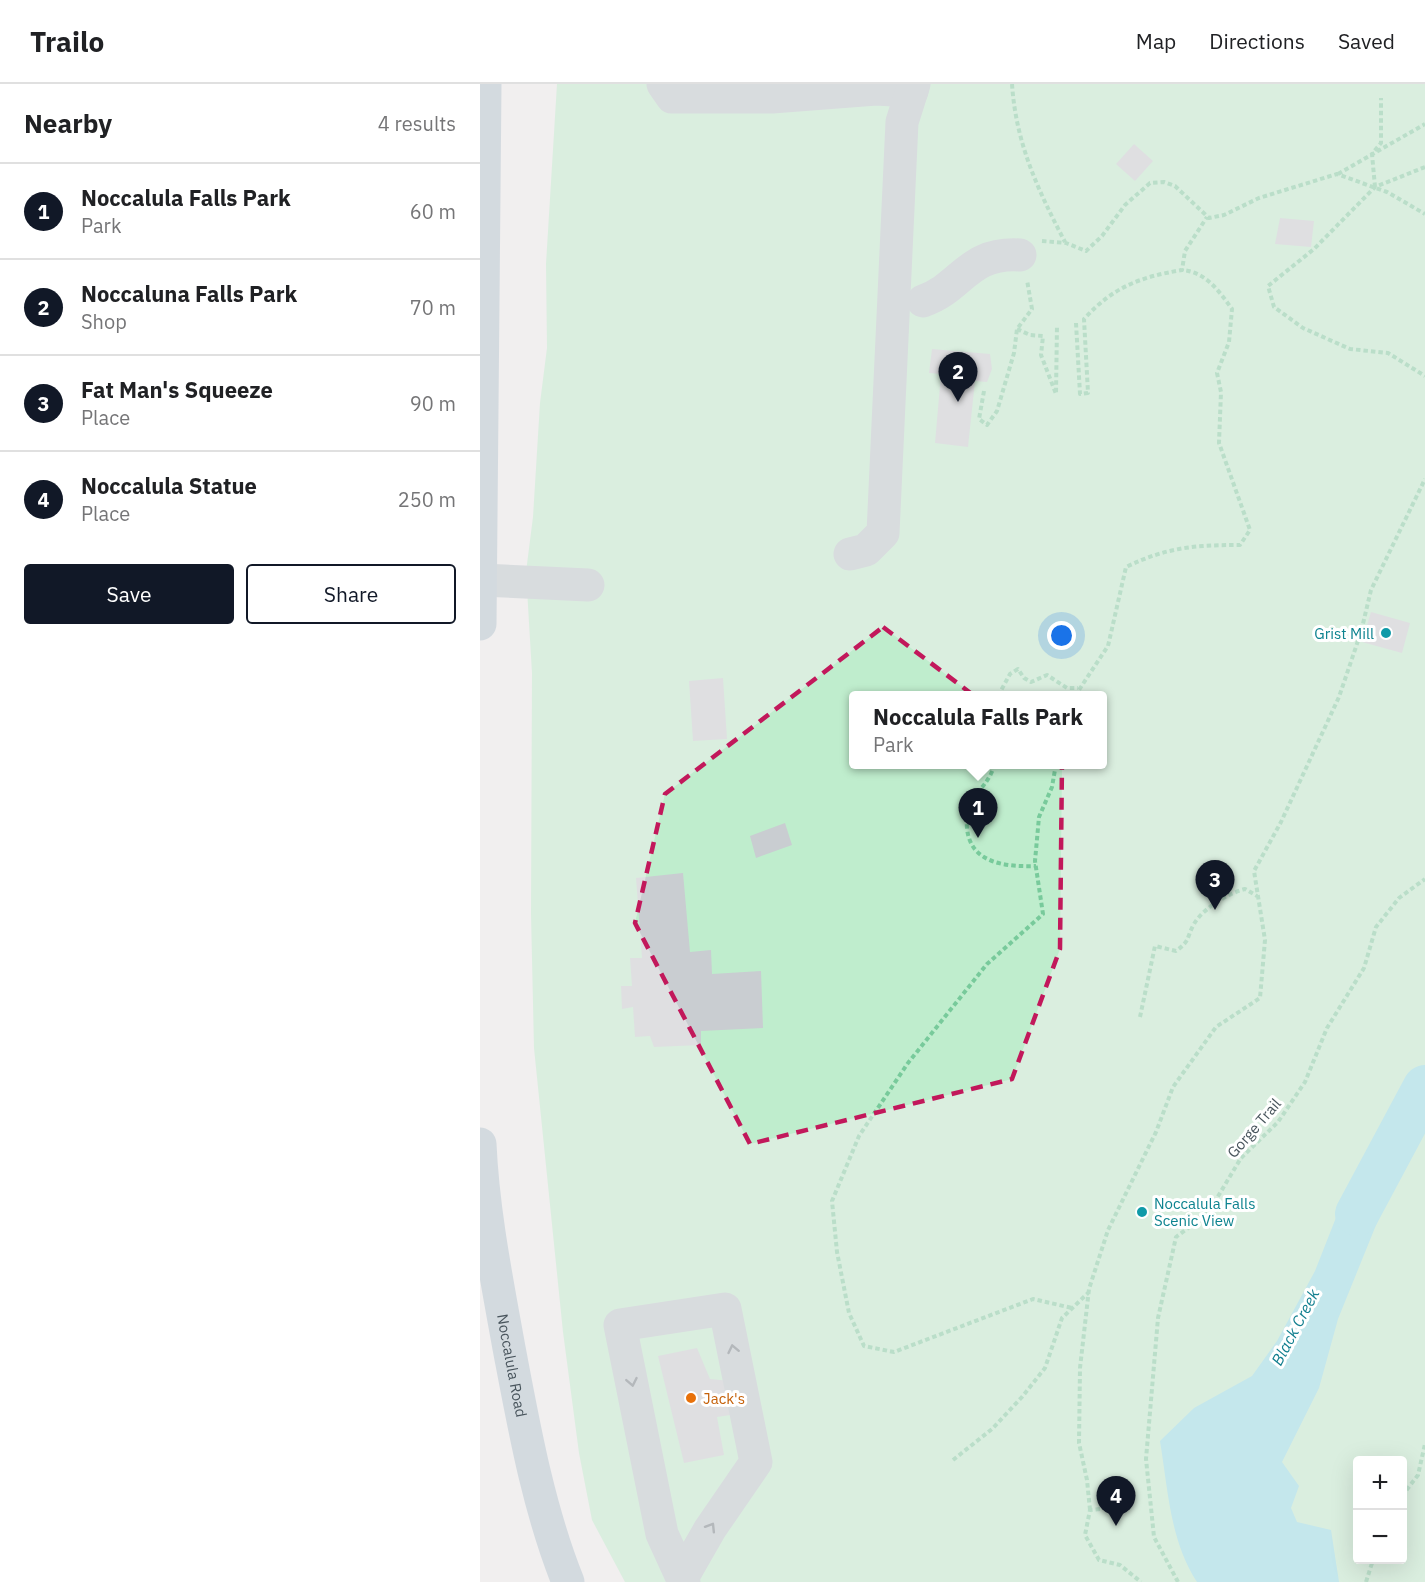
<!DOCTYPE html>
<html lang="en">
<head>
<meta charset="utf-8">
<style>
	:root { --surface:#fff; --page:#f6f6f6; --text:#202124; --muted:#757577; --line:#e0e0e0; --accent:#111827 }
	body { margin:0; font-family:"IBM Plex Sans",sans-serif; background:var(--page); color:var(--text) }
	.controls { position:absolute; right:18px; bottom:18px; display:grid; overflow:hidden; border-radius:6px; box-shadow:0 6px 24px #0002 }
	.controls button { width:54px; height:54px; display:grid; place-items:center; padding:0; border:0; border-bottom:2px solid var(--line); background:var(--surface); color:var(--text); font:30px sans-serif }
	.you { position:absolute; left:582px; top:552px; width:21px; height:21px; margin:-15px; border:4px solid #fff; border-radius:50%; background:#1a73e8; box-shadow:0 0 0 9px #1a73e833 }
	.badge { display:grid; place-items:center; width:39px; height:39px; border-radius:50%; background:var(--accent); color:#fff; font-size:20px; font-weight:700 }
	.pin { position:absolute; translate:-50% -50px; filter:drop-shadow(0 2px 3px #0008) }
	.pin::after { content:''; position:absolute; top:32px; width:21px; height:18px; background:inherit; clip-path:polygon(0 0,100% 0,50% 100%) }
	.popup { position:absolute; left:369px; top:607px; width:258px; height:78px; box-sizing:border-box; display:grid; place-content:center; border-radius:6px; background:var(--surface); filter:drop-shadow(0 2px 4px #0005); font-size:20px; white-space:nowrap; color:var(--muted) }
	.popup b { font-size:22px; color:var(--text) }
	.popup::after { content:''; position:absolute; left:50%; top:100%; margin-left:-12px; border:12px solid transparent; border-top-color:var(--surface) }
	.list { margin:0; padding:0; list-style:none }
	h2 { display:flex; justify-content:space-between; align-items:center; height:78px; margin:0; padding:0 24px; font-size:26px }
	h2 small { font-size:20px; font-weight:400; color:var(--muted) }
	.list li { display:grid; grid-template-columns:39px 1fr auto; gap:18px; align-items:center; box-sizing:border-box; height:96px; padding:0 24px; border-top:2px solid var(--line) }
	.list b { display:block; font-size:22px; white-space:nowrap }
	.list p { margin:0; font-size:20px; white-space:nowrap; color:var(--muted) }
	.list em { font-size:20px; font-style:normal; color:var(--muted) }
	.actions { display:flex; gap:12px; padding:18px 24px }
	.actions a { flex:1; padding:14px 0; border:2px solid var(--accent); border-radius:6px; text-align:center; font-size:21px; color:var(--accent) }
	.actions .main { background:var(--accent); color:#fff }
	.map { position:relative; flex:none; width:945px; height:1498px; overflow:hidden }
	header { display:flex; align-items:center; gap:36px; box-sizing:border-box; height:84px; padding:0 30px; background:var(--surface); border-bottom:2px solid var(--line) }
	header strong { font-size:28px }
	nav { display:flex; gap:33px; margin-inline-start:auto; font-size:21px }
	main { display:flex }
	aside { flex:1; background:var(--surface) }
	.map>svg:first-child { display:block }
</style>
</head>
<body>
<header>
<strong>Trailo</strong>
<nav><a>Map</a><a>Directions</a><a>Saved</a></nav>
</header>
<main>
<aside>
<h2>Nearby<small>4 results</small></h2>
<ul class="list">
<li><span class="badge">1</span><div><b>Noccalula Falls Park</b><p>Park</p></div><em>60 m</em></li>
<li><span class="badge">2</span><div><b>Noccaluna Falls Park</b><p>Shop</p></div><em>70 m</em></li>
<li><span class="badge">3</span><div><b>Fat Man's Squeeze</b><p>Place</p></div><em>90 m</em></li>
<li><span class="badge">4</span><div><b>Noccalula Statue</b><p>Place</p></div><em>250 m</em></li>
</ul>
<div class="actions"><a class="main">Save</a><a>Share</a></div>
</aside>
<div class="map">
<svg width="945" height="1498" viewBox="0 0 945 1498">
	<rect width="100%" height="100%" fill="#f1efef"/>
	<path fill="#bfedcd" fill-rule="evenodd" d="M 77,0 L 945,0 L 945,1498 L 145,1498 L 112,1436 L 99,1369 L 83,1248 L 54,964 L 51,830 L 52,589 L 46,488 L 53,433 L 60,319 L 67,264 L 66,180 ZM 374,612 L 622,612 L 622,680 L 374,680 ZM 878,1376 L 922,1376 L 922,1476 L 878,1476 Z"/>
	<path fill="#8edde9" d="M 904,1062 L 909,1109 L 858,1235 L 839,1304 L 802,1378 L 819,1402 L 811,1424 L 817,1438 L 851,1446 L 859,1498 L 717,1498 C 690,1457 688,1405 680,1357 L 714,1324 L 772,1292 L 797,1257 L 835,1187 L 870,1098 Z"/>
	<g fill="none" stroke-linecap="round" stroke-linejoin="round">
		<polyline stroke="#8edde9" stroke-width="44" points="877,1130 945,1003"/>
	</g>
	<g fill="#c9cdd1">
		<polygon points="654,60 673,77 655,97 636,80"/>
		<polygon points="800,134 834,137 831,163 795,160"/>
		<polygon points="452,265 510,270 512,285 507,298 495,297 488,363 455,359 461,290 449,289"/>
		<polygon points="891,528 930,539 922,569 882,558"/>
		<polygon points="243,594 247,655 213,657 209,597"/>
		<polygon points="305,739 312,761 276,774 270,752"/>
		<polygon points="203,789 210,868 231,866 232,890 281,887 283,944 221,947 221,961 174,963 170,952 155,953 153,923 142,925 141,902 152,902 150,874 162,874 156,794"/>
		<polygon points="217,1264 230,1295 251,1297 257,1330 237,1333 244,1371 204,1379 178,1272"/>
	</g>
	<g fill="none" stroke-linecap="round" stroke-linejoin="round">
		<g stroke="#78ca9b" stroke-width="4" stroke-dasharray="4.5 3" stroke-linecap="butt">
			<path d="M 532,0 C 536,60 558,106 585,158"/>
			<polyline points="945,83 895,103 834,165 788,202 794,223 823,244 870,265 908,269 945,292"/>
			<polyline points="858,90 945,40"/>
			<polyline points="895,103 892,70 901,59 901,14"/>
			<polyline points="562,157 586,159 606,167 622,152 645,121 670,99 684,98 695,102 729,134 744,131 779,114 857,90 907,108 945,130"/>
			<path d="M 596,239 L 600,310 L 608,309 L 604,235 C 633,203 660,193 702,186 L 705,167 L 727,133"/>
			<polyline points="537,245 550,251 563,252 561,271 576,310 577,241"/>
			<polyline points="504,307 499,335 507,341 517,327 534,269 537,245 552,225 547,196"/>
			<polyline points="518,612 530,590 538,585 544,594 551,598 567,591 587,604 598,604"/>
			<path d="M 595,612 L 628,562 L 646,483 C 687,463 716,461 760,461 L 770,446 L 739,359 L 741,308 L 737,289 L 749,258 L 752,225 C 739,207 726,188 702,186"/>
			<path d="M 515,680 C 508,700 502,701 493,716 C 489,724 486,736 487,744 C 490,780 527,783 556,782"/>
			<polyline points="576,680 572,703 559,733 555,777 563,830 507,880 428,979 379,1052 352,1117 357,1168 369,1229 384,1262 414,1268 553,1215 592,1224"/>
			<path d="M 660,933 L 675,862 L 696,867 C 711,856 706,854 714,840 C 723,824 749,809 765,805 L 777,812"/>
			<polyline points="473,1376 512,1345 542,1313 565,1284 582,1234 608,1209"/>
			<polyline points="922,1412 938,1391 945,1360"/>
			<polyline points="620,1425 610,1426 605,1451 619,1476 640,1481 661,1498"/>
			<polyline points="610,1426 607,1396 599,1359 600,1284 609,1205 628,1146 676,1048 693,1003 736,943 780,914 785,856 774,787 801,738 859,613 881,548 891,506 945,395"/>
			<polyline points="698,1498 674,1453 666,1375 678,1234 696,1153 715,1139 737,1114 761,1074 798,1038 825,998 847,944 884,884 896,843 919,814 945,795"/>
			<polyline points="886,1498 893,1476"/>
		</g>
		<g stroke="#bbc5cb" stroke-width="33">
			<polyline points="183,0 192,13 292,13 396,5 432,7"/>
			<path d="M 443,217 C 483,203 487,168 540,171"/>
			<polyline points="370,470 386,466 403,449 422,38 434,0"/>
			<polyline points="1,496 108,501"/>
			<polyline points="202,1494 230,1445 276,1378 245,1225 140,1241 182,1450 204,1498"/>
		</g>
		<g stroke="#b0c1cd" stroke-width="33">
			<polyline points="0,540 5,0"/>
			<path id="s1" d="M 0,1060 C 3,1128 17,1197 29,1264 C 44,1343 58,1423 88,1498"/>
		</g>
	</g>
	<defs><path id="oneway-chevron" d="M-2-3.5L2.5 0L-2 3.5" fill="none" stroke-width="1.6" stroke-linecap="round" stroke-linejoin="round" transform="scale(1.5)"/></defs>
	<g stroke="#6a767d">
		<use href="#oneway-chevron" transform="translate(253 1265) rotate(-102)"/>
		<use href="#oneway-chevron" transform="translate(152 1298) rotate(79)"/>
		<use href="#oneway-chevron" transform="translate(231 1443) rotate(-58)"/>
	</g>
	<path d="M0 0H945V1498H0ZM 403,543 L 582,678 L 580,865 L 532,995 L 270,1060 L 155,839 L 185,710 Z" fill="#f1efef" fill-opacity=".55" fill-rule="evenodd"/>
	<path fill="none" stroke="#c2185b" stroke-width="4.5" stroke-dasharray="12 8" stroke-linejoin="round" d="M 403,543 L 582,678 L 580,865 L 532,995 L 270,1060 L 155,839 L 185,710 Z"/>
	<g fill="#0f9aa8" stroke="#fff" stroke-width="2">
		<circle cx="906" cy="549" r="6"/>
		<circle cx="662" cy="1128" r="6"/>
	</g>
	<circle fill="#e8710a" stroke="#fff" stroke-width="2" cx="211" cy="1314" r="6"/>
	<g text-anchor="middle" dominant-baseline="central" stroke-width="6" stroke-linejoin="round" paint-order="stroke">
		<g font-size="15" fill="#0d838f" stroke="#fff" text-anchor="end">
			<text x="894" y="549">Grist Mill</text>
			<text x="674" y="1119" text-anchor="start">Noccalula Falls<tspan x="674" dy="17">Scenic View</tspan></text>
		</g>
		<g font-size="15" fill="#48545c" stroke="#fff">
			<text transform="translate(774 1044) rotate(-49)">Gorge Trail</text>
			<text stroke="none"><textPath href="#s1" startOffset="224">Noccalula Road</textPath></text>
		</g>
		<g font-size="15" fill="#c56008" stroke="#fff" text-anchor="start">
			<text x="223" y="1314">Jack's</text>
		</g>
		<g font-size="16" font-style="italic" fill="#127f8f" stroke="#fff">
			<text transform="translate(815 1243) rotate(-62)">Black Creek</text>
		</g>
	</g>
</svg>
<div class="controls">
<button>+</button>
<button>−</button>
</div>
<div class="you"></div>
<div class="pin badge" style="left:498px;top:754px">1</div>
<div class="popup"><b>Noccalula Falls Park</b>Park</div>
<div class="pin badge" style="left:478px;top:318px">2</div>
<div class="pin badge" style="left:735px;top:826px">3</div>
<div class="pin badge" style="left:636px;top:1442px">4</div>
</div>
</main>
</body>
</html>
